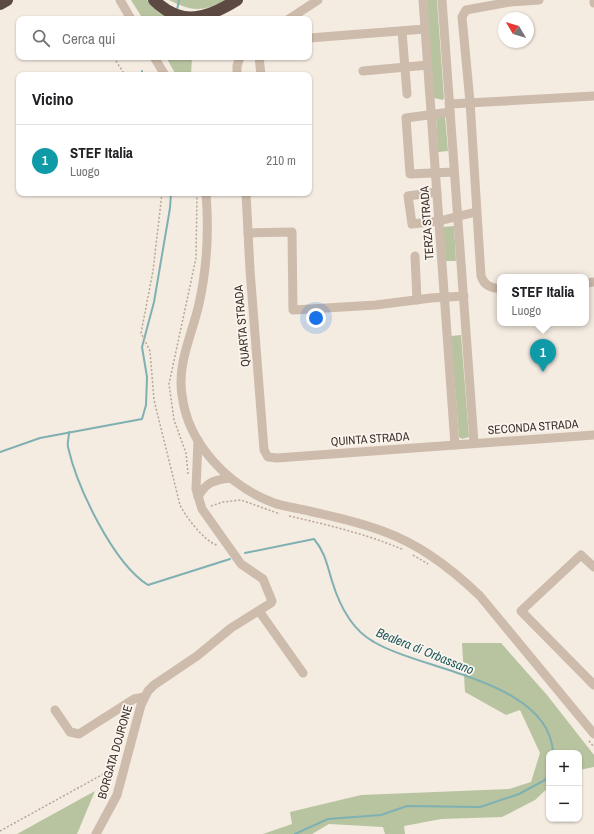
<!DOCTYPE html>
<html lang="it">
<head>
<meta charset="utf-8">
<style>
	:root { --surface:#fff; --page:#f6f6f6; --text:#202124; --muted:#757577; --line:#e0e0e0; --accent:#1f5a5e }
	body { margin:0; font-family:"Archivo Narrow",sans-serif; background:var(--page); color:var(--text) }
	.controls { position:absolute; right:12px; bottom:12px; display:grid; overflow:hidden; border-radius:8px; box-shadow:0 1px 3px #0004 }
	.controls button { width:36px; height:36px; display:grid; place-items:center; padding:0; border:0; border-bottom:1px solid var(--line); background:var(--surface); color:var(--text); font:20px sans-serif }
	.compass { position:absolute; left:498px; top:12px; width:36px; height:36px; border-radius:50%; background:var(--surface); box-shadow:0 1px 3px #0004; rotate:308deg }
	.you { position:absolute; left:316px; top:318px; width:14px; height:14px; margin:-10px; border:3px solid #fff; border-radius:50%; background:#1a73e8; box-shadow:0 0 0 6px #1a73e833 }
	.badge { display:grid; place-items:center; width:26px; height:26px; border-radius:50%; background:var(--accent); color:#fff; font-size:13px; font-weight:700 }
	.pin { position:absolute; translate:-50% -33px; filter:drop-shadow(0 1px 2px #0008) }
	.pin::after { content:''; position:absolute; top:21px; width:14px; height:12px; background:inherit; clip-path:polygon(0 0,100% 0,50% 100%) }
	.popup { position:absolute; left:497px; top:274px; width:92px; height:52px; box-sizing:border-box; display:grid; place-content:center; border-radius:8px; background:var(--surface); filter:drop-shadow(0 1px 3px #0005); font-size:13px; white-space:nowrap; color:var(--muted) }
	.popup b { font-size:15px; color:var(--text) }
	.popup::after { content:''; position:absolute; left:50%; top:100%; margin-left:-8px; border:8px solid transparent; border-top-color:var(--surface) }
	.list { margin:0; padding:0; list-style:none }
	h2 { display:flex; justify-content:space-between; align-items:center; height:52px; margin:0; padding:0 16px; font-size:17px }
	h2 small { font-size:13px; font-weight:400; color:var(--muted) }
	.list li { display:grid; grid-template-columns:26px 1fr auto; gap:12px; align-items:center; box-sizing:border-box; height:72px; padding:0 16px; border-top:1px solid var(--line) }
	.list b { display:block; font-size:15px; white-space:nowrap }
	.list p { margin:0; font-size:13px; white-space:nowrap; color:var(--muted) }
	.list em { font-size:13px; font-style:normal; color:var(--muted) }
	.icon { flex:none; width:22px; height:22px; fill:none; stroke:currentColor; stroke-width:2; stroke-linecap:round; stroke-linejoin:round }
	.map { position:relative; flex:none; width:594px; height:834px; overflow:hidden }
	.search { position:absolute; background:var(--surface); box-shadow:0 1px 3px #0004; left:16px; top:16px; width:296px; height:44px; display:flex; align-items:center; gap:10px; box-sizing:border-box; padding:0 14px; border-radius:8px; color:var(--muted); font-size:15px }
	.panel { position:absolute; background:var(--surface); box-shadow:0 1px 3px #0004; left:16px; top:72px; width:296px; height:124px; border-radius:8px }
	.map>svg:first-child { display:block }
</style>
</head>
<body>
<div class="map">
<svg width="594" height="834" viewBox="0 0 594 834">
	<rect width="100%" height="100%" fill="#f4ebe1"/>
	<g fill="#b8c4a0">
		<polygon points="131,0 147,0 159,13 175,19 143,19"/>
		<path d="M 169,0 L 226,0 C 202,12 193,12 169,0 Z"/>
		<polygon points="427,0 437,0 444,98 443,100 434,98"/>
		<polygon points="166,57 192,57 191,75 176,75"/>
		<polygon points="445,116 448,151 438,152 436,117"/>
		<polygon points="454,226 456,261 446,261 443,227"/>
		<polygon points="461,335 469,437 462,439 459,437 451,336"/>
		<polygon points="462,643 501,643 547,695 594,755 594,767 579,770 579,753 549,753 549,787 535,800 502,817 441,819 404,826 405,834 385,834 383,827 329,824 312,834 263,834 292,824 290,812 361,795 509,789 531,782 540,753 520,710 506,715 465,692"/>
		<polygon points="95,791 77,834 17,834"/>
	</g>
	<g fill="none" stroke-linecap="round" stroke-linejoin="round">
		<g stroke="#7fb0b2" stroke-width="2">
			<polyline points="177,10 179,0"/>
			<polyline points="142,75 142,71"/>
			<path d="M 69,432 C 69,437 67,443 68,447 C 77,487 113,563 148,585 L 230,559"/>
			<polyline points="0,452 40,438 142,419 146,405 147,377 142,347 154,302 170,208 171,193"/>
			<path d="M 245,553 L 314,539 C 325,552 327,565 332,581 C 339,604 352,630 374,642 C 423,671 550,681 553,753"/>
			<polyline points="295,834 328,819 381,815 407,806 480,807 519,794 545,780 549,773"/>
		</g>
		<g stroke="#b9a596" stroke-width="1.5" stroke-dasharray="2 2" stroke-linecap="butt">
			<polyline points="116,61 125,75"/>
			<path d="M 162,193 L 153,271 L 141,333 L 150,351 L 154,400 L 180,505 C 185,516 205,542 217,545"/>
			<polyline points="188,474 186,453 174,420 169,384 196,258 197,193"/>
			<polyline points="211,506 223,502 241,500 280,514"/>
			<path d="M 289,516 C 328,525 367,534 404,550"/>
			<polyline points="413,555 428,564"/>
			<polyline points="589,741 594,747"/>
			<polyline points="0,831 116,767"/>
		</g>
		<g stroke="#cdbbac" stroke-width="9">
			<polyline points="120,0 131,19"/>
			<polyline points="423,0 455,445"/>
			<polyline points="442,0 474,443"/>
			<polyline points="594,0 594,3"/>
			<polyline points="289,19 318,0"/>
			<polyline points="402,31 407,94"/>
			<polyline points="309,38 425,29"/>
			<polyline points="154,57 165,75"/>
			<polyline points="259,57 261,75"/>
			<polyline points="363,71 428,65"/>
			<polyline points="237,75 237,66 240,57"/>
			<polyline points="449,104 594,96"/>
			<polyline points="450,112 406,118 410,174 454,172"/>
			<polyline points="437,192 408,196 412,224 439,221 476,212"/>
			<path d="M 206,193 C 209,230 207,268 199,304 C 192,335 177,363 182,395 C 188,445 229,486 274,503 C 285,507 298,508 309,511 C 335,517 360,522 385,532 C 421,545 452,569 480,596 L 594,734"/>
			<polyline points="246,193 250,270 264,450 268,457 277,458 594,435"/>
			<polyline points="248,233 292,232 293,310 376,305 431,298 464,296"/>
			<polyline points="415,256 417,300"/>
			<polyline points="586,283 594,282"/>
			<path d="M 500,288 C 491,289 484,285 481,276 L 470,102 L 462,17 L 466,10 L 510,2 L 539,0"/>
			<path d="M 198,497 C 206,482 214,480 230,478"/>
			<polyline points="594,567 581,555 521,611 594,685"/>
			<polyline points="259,611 303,673"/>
			<polyline points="55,710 70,732 79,734 134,699 144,697"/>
			<polyline points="96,834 117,795 141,705 148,691 154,685 197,656 231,628 271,603 272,601 263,579 241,564 202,509 196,489 198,440"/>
		</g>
		<g stroke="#5c4a42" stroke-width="12">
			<path d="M 154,0 C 182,28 208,18 237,0"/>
			<polyline points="0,4 7,0"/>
		</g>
	</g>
	<g text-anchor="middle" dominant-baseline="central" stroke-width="3.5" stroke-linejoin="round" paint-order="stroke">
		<g font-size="12" fill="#3b302b" stroke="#fbf5ee">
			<text transform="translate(427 223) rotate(-94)">TERZA STRADA</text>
			<text transform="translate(242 326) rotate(-95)">QUARTA STRADA</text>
			<text transform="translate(533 427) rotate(-4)">SECONDA STRADA</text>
			<text transform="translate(370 439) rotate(-4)">QUINTA STRADA</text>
			<text transform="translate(115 752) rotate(-74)">BORGATA DOJRONE</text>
		</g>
		<g font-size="13" font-style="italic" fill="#1f5a5e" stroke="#fbf5ee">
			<text transform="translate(425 651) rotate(22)">Bealera di Orbassano</text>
		</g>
	</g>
</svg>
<div class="controls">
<button>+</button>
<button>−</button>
</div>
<svg class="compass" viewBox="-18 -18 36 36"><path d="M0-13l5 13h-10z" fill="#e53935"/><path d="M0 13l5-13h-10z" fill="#757577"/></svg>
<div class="you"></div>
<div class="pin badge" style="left:543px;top:372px;background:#0f9aa8">1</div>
<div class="popup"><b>STEF Italia</b>Luogo</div>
<div class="search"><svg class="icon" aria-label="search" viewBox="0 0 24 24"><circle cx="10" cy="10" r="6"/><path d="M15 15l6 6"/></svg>Cerca qui</div>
<section class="panel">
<h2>Vicino<small></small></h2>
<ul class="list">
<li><span class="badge" style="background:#0f9aa8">1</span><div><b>STEF Italia</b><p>Luogo</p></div><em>210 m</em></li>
</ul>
</section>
</div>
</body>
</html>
